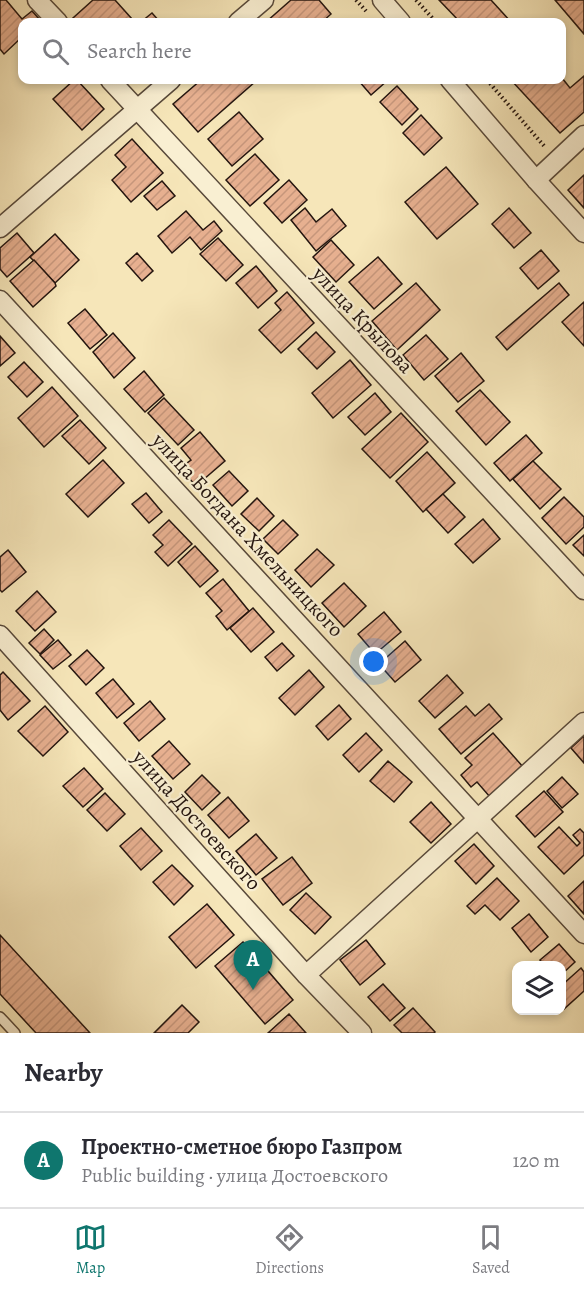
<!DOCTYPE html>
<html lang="en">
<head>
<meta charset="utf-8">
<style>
	:root { --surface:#fff; --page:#f2f2f3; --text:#2b2b33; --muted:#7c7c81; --line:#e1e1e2; --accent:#0f766e }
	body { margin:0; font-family:Alegreya,serif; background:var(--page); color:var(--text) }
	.controls { position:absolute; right:18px; bottom:18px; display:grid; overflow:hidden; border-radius:12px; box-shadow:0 3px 9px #0003 }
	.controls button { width:54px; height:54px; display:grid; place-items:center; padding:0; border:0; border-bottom:2px solid var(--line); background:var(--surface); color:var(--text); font:30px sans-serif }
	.you { position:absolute; left:374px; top:662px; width:21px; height:21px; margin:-15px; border:4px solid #fff; border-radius:50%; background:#1a73e8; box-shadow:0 0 0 9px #1a73e833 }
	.badge { display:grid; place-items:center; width:39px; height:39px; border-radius:50%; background:var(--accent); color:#fff; font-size:20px; font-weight:700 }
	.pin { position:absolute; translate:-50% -50px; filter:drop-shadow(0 2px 3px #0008) }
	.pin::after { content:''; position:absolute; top:32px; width:21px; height:18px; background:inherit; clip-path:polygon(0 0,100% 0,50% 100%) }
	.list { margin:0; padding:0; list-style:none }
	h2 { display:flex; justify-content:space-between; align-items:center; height:78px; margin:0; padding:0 24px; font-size:26px }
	h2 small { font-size:20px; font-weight:400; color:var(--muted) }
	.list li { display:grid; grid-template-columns:39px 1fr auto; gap:18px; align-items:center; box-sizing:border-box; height:96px; padding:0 24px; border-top:2px solid var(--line) }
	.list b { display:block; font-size:22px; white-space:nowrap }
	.list p { margin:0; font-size:20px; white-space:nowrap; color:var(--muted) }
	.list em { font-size:20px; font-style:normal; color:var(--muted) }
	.icon { flex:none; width:33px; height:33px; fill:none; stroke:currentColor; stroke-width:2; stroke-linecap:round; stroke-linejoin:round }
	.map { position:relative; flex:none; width:584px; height:1033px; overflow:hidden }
	.search { position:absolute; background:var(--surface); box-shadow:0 3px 9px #0003; left:18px; right:18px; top:18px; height:66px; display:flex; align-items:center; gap:15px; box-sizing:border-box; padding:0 21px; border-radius:12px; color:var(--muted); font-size:22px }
	.sheet { height:174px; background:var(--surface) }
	nav { display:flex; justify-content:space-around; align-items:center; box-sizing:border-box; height:84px; border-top:2px solid var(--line); background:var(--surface); font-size:16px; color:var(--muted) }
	nav a { display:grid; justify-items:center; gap:3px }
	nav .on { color:var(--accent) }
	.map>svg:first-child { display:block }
</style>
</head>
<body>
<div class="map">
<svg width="584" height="1033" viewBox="0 0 584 1033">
	<defs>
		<pattern id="building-hatch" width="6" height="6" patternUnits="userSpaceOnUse" patternTransform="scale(1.5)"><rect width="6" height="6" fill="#e7b090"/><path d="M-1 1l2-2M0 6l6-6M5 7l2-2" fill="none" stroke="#c6967b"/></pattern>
	</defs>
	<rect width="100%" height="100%" fill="#f6e6b9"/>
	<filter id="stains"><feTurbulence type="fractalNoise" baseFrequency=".00333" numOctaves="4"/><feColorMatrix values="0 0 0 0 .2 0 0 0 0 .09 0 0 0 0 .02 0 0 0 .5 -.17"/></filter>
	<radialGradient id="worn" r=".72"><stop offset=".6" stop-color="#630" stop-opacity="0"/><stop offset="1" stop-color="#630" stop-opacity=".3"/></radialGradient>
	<g fill="url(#building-hatch)" stroke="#24150f" stroke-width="1.5">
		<polygon points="0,0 6,0 22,19 32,11 41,21 39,22 22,22 22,37 4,54 0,49"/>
		<polygon points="93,0 115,0 132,19 128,22 78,22 73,18"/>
		<polygon points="291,0 319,0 331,14 322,22 266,22"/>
		<polygon points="439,0 491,0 511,22 460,22"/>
		<polygon points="555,0 584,0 584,34"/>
		<polygon points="152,13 160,22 141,22"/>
		<polygon points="584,76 584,112 560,133 511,80 562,80 562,78 570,88"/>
		<polygon points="74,80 77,80 104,109 82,130 53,99"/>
		<polygon points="201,80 257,80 198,132 173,104"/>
		<polygon points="358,80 388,80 371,95"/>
		<polygon points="397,86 418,109 402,125 380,102"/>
		<polygon points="239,112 263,139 232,166 208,139"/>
		<polygon points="421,115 442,138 424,155 403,133"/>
		<polygon points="132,139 163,173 131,202 112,180 126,167 115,155"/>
		<polygon points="255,154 279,180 250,206 226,180"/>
		<polygon points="446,167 478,204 437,239 405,202"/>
		<polygon points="584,175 584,208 568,190"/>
		<polygon points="289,180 307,200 282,223 264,203"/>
		<polygon points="162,181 175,196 157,210 144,196"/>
		<polygon points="305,208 316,222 332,209 346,226 316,251 291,220"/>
		<polygon points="509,208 531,233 514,248 492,224"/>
		<polygon points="186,211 203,230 214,221 222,231 201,250 190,237 172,253 158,236"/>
		<polygon points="17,233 34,253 7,277 0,269 0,248"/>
		<polygon points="55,234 79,260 55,283 30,257"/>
		<polygon points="218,238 243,265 226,281 200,254"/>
		<polygon points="331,240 354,265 336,282 313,257"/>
		<polygon points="541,250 559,271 538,289 520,268"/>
		<polygon points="137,253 153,271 142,281 126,263"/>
		<polygon points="378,257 402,284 374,309 349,282"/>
		<polygon points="34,260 55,283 56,286 33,307 10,281"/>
		<polygon points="256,266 277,291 258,308 236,283"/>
		<polygon points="416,283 440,310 397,350 372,321"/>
		<polygon points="559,283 569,295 507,350 496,337"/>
		<polygon points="287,292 314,323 281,353 259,330 281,310 275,303"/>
		<polygon points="584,302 584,346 562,322"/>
		<polygon points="85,309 107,335 90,349 68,323"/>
		<polygon points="316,332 335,352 317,369 298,349"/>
		<polygon points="113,333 135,358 114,378 93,352"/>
		<polygon points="426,335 448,359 424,380 403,355"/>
		<polygon points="0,336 15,353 0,366"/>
		<polygon points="461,353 484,381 458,402 435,376"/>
		<polygon points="350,360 371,385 333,418 312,393"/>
		<polygon points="24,362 43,382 27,397 8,377"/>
		<polygon points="144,371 164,395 145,412 124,389"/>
		<polygon points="52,387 78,416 44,447 18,418"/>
		<polygon points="480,390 510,422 486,445 456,411"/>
		<polygon points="375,393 391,412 365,435 348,417"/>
		<polygon points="164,398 194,430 178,445 148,413"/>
		<polygon points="401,413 428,442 390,478 362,449"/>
		<polygon points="80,420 106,448 89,464 62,436"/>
		<polygon points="200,432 225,461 196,486 180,468 191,460 181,448"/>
		<polygon points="526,435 542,453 510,481 494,463"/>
		<polygon points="427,452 455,483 423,512 396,481"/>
		<polygon points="103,460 124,483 88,517 66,494"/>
		<polygon points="533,461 561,489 540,509 513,479"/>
		<polygon points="229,471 248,491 232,506 213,485"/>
		<polygon points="146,493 162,512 149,523 132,504"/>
		<polygon points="443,494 465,517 448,533 426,509"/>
		<polygon points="564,497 584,517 584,527 566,544 542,518"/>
		<polygon points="257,498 274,516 259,531 241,514"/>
		<polygon points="483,519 500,539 473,563 455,544"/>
		<polygon points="169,520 192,544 168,566 155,552 163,545 153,535"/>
		<polygon points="283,520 298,535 278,554 263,539"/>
		<polygon points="584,535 584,556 573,545"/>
		<polygon points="195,546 218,571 200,587 178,562"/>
		<polygon points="317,549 334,565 311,587 295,570"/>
		<polygon points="8,550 26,572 2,592 0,590 0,557"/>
		<polygon points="223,579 249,611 227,630 216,616 222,611 206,593"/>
		<polygon points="344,583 366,606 344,627 322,603"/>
		<polygon points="37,591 56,612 35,631 16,611"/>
		<polygon points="253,608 274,632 251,652 230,628"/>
		<polygon points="384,612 401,632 375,654 358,634"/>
		<polygon points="44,629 54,640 40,654 29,643"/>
		<polygon points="58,640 71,655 53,669 40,655"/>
		<polygon points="405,641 421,660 395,682 379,664"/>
		<polygon points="282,643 294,656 277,671 265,657"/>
		<polygon points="87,650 104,668 86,685 69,666"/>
		<polygon points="309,670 324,687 295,715 279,698"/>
		<polygon points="3,672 30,701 8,720 0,710 0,675"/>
		<polygon points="447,675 463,693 435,718 419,701"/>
		<polygon points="113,679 134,704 117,718 96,693"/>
		<polygon points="150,701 165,719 139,741 124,723"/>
		<polygon points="489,704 502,719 461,754 439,729 466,706 475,716"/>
		<polygon points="339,705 351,719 328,740 316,726"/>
		<polygon points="45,706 68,732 43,756 18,731"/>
		<polygon points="366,733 382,750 359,772 343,755"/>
		<polygon points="493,733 524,768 490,797 477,782 471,787 461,775 472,765 465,758"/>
		<polygon points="584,736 584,763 571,748"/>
		<polygon points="169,741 190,764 173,779 152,756"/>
		<polygon points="388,761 412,782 394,802 370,781"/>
		<polygon points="84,768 103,789 83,807 63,786"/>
		<polygon points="202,775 220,793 202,810 185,792"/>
		<polygon points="562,777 578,794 562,808 547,791"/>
		<polygon points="544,791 563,812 535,837 516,816"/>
		<polygon points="105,793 125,814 107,831 87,810"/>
		<polygon points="228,797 249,821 229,838 208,815"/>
		<polygon points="431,802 451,824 431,843 410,822"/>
		<polygon points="559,827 577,846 580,843 573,835 580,829 584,833 584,855 564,874 538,847"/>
		<polygon points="141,828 162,851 141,870 120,846"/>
		<polygon points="256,834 277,858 256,875 236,851"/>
		<polygon points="474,844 494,866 476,884 455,861"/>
		<polygon points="292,857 312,883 283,905 262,879"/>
		<polygon points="172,865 193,886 174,905 153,882"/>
		<polygon points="497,878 519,901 500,920 485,905 475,914 467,906"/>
		<polygon points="584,881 584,914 568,896"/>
		<polygon points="306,893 331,917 315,934 290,910"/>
		<polygon points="207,904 234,935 196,968 169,937"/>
		<polygon points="529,914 548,937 531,952 512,928"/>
		<polygon points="0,935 90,1033 36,1033 0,994"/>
		<polygon points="366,940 385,964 360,985 340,960"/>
		<polygon points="243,942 293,1000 265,1024 215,966"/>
		<polygon points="559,944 575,962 562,974 562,966 545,966 540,960"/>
		<polygon points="581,968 584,972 584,991 564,1009 562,1006 562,985"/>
		<polygon points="383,984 405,1008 390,1021 368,997"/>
		<polygon points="182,1005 199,1022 188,1033 154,1033"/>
		<polygon points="413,1008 435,1032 434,1033 402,1033 394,1025"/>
		<polygon points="289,1014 306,1033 268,1033"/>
	</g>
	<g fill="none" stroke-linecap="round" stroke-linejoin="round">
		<defs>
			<polyline id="lane" points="0,1017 15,1033"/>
			<g id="street">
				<polyline points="37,0 58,22"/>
				<polyline points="382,0 401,22"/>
				<polyline points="238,22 264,0"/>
				<polyline points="110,80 584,590"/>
				<polyline points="450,80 536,180 584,233"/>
				<polyline points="536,180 584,135"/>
				<polyline points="0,228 171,80"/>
				<polyline points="0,300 584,934"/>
				<polyline points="0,635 306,975 362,1033"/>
				<polyline points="306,975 584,722"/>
			</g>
		</defs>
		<use href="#lane" stroke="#58493a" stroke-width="12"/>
		<use href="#street" stroke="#58493a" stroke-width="21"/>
		<g stroke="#24150f" stroke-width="4" stroke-dasharray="1.5 3" stroke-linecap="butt">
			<polyline points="356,0 366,11"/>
			<polyline points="416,0 436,22"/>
			<polyline points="487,80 545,147"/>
		</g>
		<use href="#lane" stroke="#f9efd2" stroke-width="9"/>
		<use href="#street" stroke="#f9efd2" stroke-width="18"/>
	</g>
	<g text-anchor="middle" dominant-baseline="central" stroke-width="4.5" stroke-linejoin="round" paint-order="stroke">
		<g font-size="21" fill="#24150f" stroke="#f9efd2">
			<text transform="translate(363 320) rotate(47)">улица Крылова</text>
			<text transform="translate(248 535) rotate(47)">улица Богдана Хмельницкого</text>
			<text transform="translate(197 820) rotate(48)">улица Достоевского</text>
		</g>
	</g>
	<rect width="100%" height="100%" filter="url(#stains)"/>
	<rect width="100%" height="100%" fill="url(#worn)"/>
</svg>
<div class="controls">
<button><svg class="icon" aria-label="layers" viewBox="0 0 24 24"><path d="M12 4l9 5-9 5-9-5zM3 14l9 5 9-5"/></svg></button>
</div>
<div class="you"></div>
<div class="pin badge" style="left:253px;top:990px">A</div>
<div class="search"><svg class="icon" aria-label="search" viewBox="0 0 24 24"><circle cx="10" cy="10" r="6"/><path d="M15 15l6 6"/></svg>Search here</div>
</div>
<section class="sheet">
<h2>Nearby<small></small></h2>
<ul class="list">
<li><span class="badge">A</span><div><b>Проектно-сметное бюро Газпром</b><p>Public building · улица Достоевского</p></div><em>120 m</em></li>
</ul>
</section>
<nav>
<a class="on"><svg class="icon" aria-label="map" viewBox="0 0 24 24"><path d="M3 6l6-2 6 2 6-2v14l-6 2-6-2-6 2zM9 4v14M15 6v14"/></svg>Map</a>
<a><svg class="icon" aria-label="directions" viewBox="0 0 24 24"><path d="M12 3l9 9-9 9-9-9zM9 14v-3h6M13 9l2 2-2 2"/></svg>Directions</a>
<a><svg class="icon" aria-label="saved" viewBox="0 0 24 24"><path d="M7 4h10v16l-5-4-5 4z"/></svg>Saved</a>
</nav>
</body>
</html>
